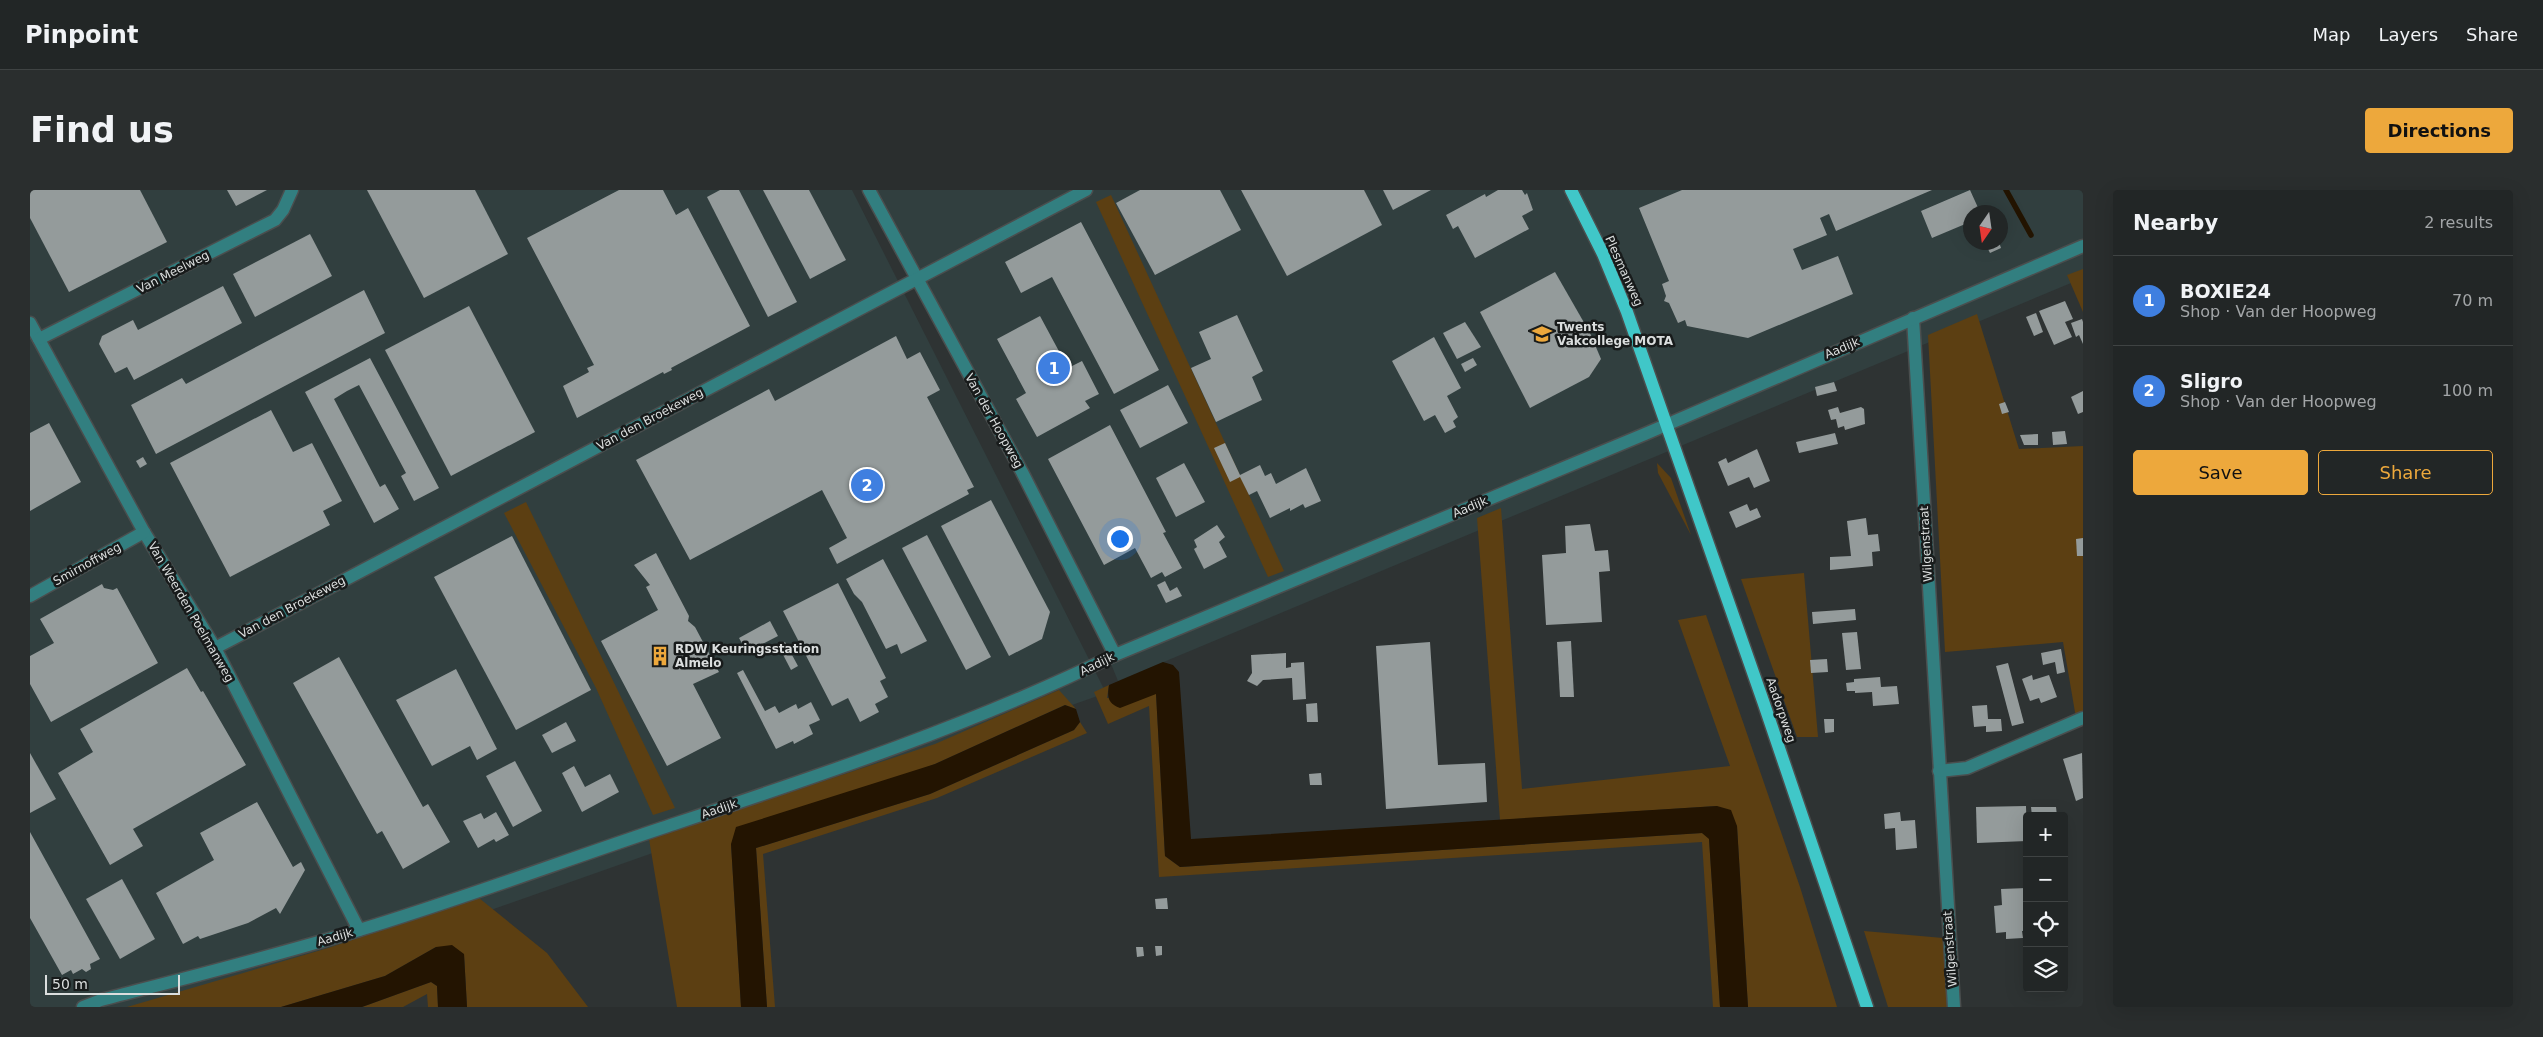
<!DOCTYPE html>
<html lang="en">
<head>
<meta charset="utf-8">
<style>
	:root { --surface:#222626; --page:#2a2e2e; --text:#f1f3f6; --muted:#a2a5a7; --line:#3f4343; --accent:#eda83c }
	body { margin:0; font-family:"DejaVu Sans",sans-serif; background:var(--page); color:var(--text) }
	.controls { position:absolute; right:15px; bottom:15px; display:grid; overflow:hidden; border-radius:5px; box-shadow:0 5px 20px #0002 }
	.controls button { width:45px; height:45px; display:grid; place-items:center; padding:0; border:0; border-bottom:1px solid var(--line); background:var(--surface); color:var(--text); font:25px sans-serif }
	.compass { position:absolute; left:1933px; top:15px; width:45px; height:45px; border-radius:50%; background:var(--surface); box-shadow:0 5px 20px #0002; rotate:193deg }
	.scale { position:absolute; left:15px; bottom:12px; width:135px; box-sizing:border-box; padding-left:5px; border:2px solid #dbdede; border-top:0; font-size:14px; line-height:18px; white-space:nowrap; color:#dbdede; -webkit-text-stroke:4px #181b1b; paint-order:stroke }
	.you { position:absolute; left:1089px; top:348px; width:18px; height:18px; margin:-12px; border:4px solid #fff; border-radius:50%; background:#1a73e8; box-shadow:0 0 0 8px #1a73e833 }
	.badge { display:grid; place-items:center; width:32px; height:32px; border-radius:50%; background:var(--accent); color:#fff; font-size:16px; font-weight:700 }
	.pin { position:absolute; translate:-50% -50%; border:2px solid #fff; box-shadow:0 1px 5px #0006 }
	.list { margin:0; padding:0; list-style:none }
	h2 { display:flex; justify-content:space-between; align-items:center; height:65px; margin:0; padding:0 20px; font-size:21px }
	h2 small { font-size:16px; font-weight:400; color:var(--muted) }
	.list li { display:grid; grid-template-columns:32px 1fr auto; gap:15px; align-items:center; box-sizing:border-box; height:90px; padding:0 20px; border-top:1px solid var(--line) }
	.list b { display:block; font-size:19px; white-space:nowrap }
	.list p { margin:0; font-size:16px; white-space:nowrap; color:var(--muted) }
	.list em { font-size:16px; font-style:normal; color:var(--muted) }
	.actions { display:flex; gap:10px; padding:15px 20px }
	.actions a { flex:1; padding:11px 0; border:1px solid var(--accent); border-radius:5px; text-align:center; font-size:18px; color:var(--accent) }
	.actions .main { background:var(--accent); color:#111 }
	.icon { flex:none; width:28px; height:28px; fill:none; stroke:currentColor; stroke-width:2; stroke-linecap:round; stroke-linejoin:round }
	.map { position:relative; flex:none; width:2053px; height:817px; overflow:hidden; border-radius:5px }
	header { display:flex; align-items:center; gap:30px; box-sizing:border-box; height:70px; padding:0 25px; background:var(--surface); border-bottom:1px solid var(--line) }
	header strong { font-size:24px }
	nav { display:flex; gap:28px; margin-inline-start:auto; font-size:18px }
	.intro { display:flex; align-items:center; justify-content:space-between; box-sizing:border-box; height:120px; padding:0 30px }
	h1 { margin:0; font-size:35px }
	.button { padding:12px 22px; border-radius:5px; background:var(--accent); color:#111; font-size:18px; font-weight:700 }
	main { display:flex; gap:30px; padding:0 30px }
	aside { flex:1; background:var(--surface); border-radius:5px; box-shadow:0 5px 20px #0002 }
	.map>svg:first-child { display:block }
</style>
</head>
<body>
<header>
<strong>Pinpoint</strong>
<nav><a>Map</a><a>Layers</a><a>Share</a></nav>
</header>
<div class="intro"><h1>Find us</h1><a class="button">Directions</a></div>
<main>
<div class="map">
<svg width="2053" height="817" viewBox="0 0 2053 817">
	<rect width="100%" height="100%" fill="#2e3333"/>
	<g fill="#313f3f" fill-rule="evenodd">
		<polygon points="0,0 822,0 1076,503 186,817 0,817"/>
		<path d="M 844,0 L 2053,0 L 2053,88 L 1088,491 L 1060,422 ZM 1940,22 L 1970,22 L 1970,52 L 1940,52 Z"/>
	</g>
	<g fill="#5c3f12">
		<polygon points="1081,5 1254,381 1238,387 1066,12"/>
		<polygon points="2053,79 2053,122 2037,85"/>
		<polygon points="1947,124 1989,259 2053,256 2053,524 2046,528 2033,452 1915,462 1898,145"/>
		<polygon points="1627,273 1641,288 1661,345 1628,283"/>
		<polygon points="496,312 645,618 623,625 566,498 474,323"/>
		<polygon points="1471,318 1492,599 1700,576 1648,430 1676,425 1770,697 1807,817 1718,817 1707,636 1687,616 1470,630 1447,328"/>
		<polygon points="1774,383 1788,547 1767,547 1711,389"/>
		<polygon points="1079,495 1077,508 1126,503 1135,666 1150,677 1672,643 1679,648 1690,817 1683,817 1672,652 1129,687 1119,516 1078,534 1064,502"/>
		<polygon points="1029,500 1046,519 1035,515 905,574 701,654 711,817 647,817 619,649 905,554"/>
		<polygon points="1050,532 1057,543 907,608 733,664 745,817 737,817 726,658 900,604 1044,540"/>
		<polygon points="449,708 517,763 558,817 437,817 434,764 406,757 355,786 251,817 97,817 298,758"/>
		<polygon points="1834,741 1913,748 1917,817 1858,817"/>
		<polygon points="401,792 407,796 408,817 398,817 397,804 373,817 332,817"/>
	</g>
	<g fill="#231401">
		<path d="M 1133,472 L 1143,475 L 1149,482 L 1161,649 L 1687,616 L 1701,620 L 1707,636 L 1718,817 L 1690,817 L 1679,649 L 1672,643 L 1150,677 L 1135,666 L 1126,504 L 1090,518 C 1078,513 1077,508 1079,495 Z"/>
		<polygon points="1035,515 1046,519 1050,532 1044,540 900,604 726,658 737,817 711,817 701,654 706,637 905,574"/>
		<polygon points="422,755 434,764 437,817 408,817 407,796 401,792 332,817 251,817 355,786 406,757"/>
	</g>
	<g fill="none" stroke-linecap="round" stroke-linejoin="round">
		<polyline stroke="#231401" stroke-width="5.5" points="1976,0 2001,45"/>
	</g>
	<g fill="#949b9b">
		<polygon points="0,0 110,0 137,52 39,102 0,28"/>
		<polygon points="197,0 237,0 206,16"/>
		<polygon points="337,0 445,0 478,64 394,108"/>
		<polygon points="589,0 633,0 646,25 658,18 720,136 641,178 642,180 634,184 633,182 547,228 533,196 559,182 557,178 564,175 497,48"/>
		<polygon points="690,0 709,0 767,112 738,127 677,7"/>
		<polygon points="733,0 779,0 816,70 780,89"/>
		<polygon points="1110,0 1190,0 1211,40 1125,85 1086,13"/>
		<polygon points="1211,0 1334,0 1352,35 1257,86"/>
		<polygon points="1353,0 1401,0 1363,20"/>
		<polygon points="1468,0 1492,0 1495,5 1497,3 1503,20 1492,26 1499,39 1445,68 1428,36 1423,39 1416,25 1455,4 1456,7"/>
		<polygon points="1652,0 1902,0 1806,41 1799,24 1790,28 1797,45 1763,59 1772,80 1808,66 1823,104 1718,148 1657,136 1655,130 1648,133 1639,113 1634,111 1636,106 1632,94 1639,91 1609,18"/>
		<polygon points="1940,0 1950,22 1940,22 1940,32 1902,48 1891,21"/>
		<polygon points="1051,32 1129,180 1084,204 1022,87 991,103 975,72"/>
		<polygon points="280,44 302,86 225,127 203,84"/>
		<polygon points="1969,52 1971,58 1960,63 1957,57"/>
		<polygon points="1525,82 1560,143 1571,169 1559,187 1500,218 1450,122"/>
		<polygon points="193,96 212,133 104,190 97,177 85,183 69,154 72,146 103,130 108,140"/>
		<polygon points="334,100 355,143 126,264 101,215 152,188 156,194"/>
		<polygon points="2035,111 2043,129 2035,132 2042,147 2024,155 2009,121"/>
		<polygon points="439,116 505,242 421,286 355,160"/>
		<polygon points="2006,123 2013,142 2004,146 1996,127"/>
		<polygon points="1207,125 1233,181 1222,187 1232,210 1186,232 1161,178 1181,169 1169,142"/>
		<polygon points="1010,126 1038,178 1052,171 1069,204 1055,211 1060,218 1007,247 986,209 996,203 967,149"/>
		<polygon points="2052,129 2053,132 2053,154 2049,145 2046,147 2041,133"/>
		<polygon points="1435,132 1451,157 1427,169 1413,143"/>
		<polygon points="866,146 877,169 890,162 910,200 897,207 944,297 937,300 939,304 807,374 799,358 817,348 792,300 660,370 606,270 739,199 745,211"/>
		<polygon points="1404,147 1431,198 1417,206 1428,227 1423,231 1426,237 1415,243 1405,225 1394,231 1362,171"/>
		<polygon points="340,168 409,298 384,311 371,286 376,283 329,195 317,201 304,209 350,297 355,294 369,319 344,333 275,202"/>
		<polygon points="1443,168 1447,175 1435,182 1431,174"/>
		<polygon points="1804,192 1807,201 1787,206 1785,197"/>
		<polygon points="1138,195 1158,233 1110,258 1090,220"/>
		<polygon points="2053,201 2053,222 2048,224 2041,207"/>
		<polygon points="1975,212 1979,222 1972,224 1969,214"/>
		<polygon points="1808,217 1810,223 1831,217 1834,219 1835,234 1815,240 1814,236 1808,238 1806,229 1801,230 1798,220"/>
		<polygon points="241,220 263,262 282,253 312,311 293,321 300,335 200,387 140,273"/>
		<polygon points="19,233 51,292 0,321 0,243"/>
		<polygon points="1080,235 1136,342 1133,343 1152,378 1135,387 1132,382 1121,388 1105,358 1074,375 1018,269"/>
		<polygon points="2035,241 2037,254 2023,255 2022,242"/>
		<polygon points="1805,243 1808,254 1769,263 1766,252"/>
		<polygon points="2008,244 2008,255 1994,255 1990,245"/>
		<polygon points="1195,253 1210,285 1230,275 1235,286 1241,283 1246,294 1276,278 1291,311 1275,318 1273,314 1260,321 1260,318 1240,328 1227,301 1219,305 1210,287 1200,292 1184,258"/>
		<polygon points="1727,259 1740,291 1724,298 1719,287 1698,296 1688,272 1696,268 1698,273"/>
		<polygon points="113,267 117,274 110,278 106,271"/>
		<polygon points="1154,273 1175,312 1146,327 1126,288"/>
		<polygon points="961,310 1020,422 1012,449 979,466 911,336"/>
		<polygon points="1717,314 1720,321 1727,318 1731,327 1706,338 1699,322"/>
		<polygon points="1836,328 1838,345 1848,344 1850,361 1842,362 1843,376 1800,380 1800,367 1821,366 1817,331"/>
		<polygon points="1560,334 1565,361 1578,360 1580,381 1569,382 1572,432 1516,435 1512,365 1536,363 1535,336"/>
		<polygon points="1187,335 1195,347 1189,352 1197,367 1174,379 1164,359 1167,357 1164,350"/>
		<polygon points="897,345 961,467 936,480 872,358"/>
		<polygon points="482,346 561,500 486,540 404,387"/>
		<polygon points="2053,348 2053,366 2047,366 2046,349"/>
		<polygon points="626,363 659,426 658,431 665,437 689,482 663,494 691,548 637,576 571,451 628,420 616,397 620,395 604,375"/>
		<polygon points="853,369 897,451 871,464 867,454 856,459 832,412 824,404 816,389"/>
		<polygon points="1135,391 1140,401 1147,397 1152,406 1136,413 1127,395"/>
		<polygon points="808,393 856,488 850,491 858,507 845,514 849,522 830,532 818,508 802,516 753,421"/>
		<polygon points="72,394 74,398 83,400 87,398 128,473 21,532 0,494 0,466 24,453 10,429"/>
		<polygon points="1825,419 1826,430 1783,434 1782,422"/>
		<polygon points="740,431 748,446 717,462 709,448"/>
		<polygon points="1827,442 1831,479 1816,480 1812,443"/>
		<polygon points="1541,451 1544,507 1530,507 1527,452"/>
		<polygon points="755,452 768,476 761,480 748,455"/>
		<polygon points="1400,452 1408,575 1455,573 1457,612 1356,619 1346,456"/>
		<polygon points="2031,459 2035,482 2027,484 2025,472 2013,475 2011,463"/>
		<polygon points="1256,463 1256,478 1261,477 1261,473 1274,472 1276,509 1263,510 1262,488 1233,490 1227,496 1217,491 1222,483 1221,465"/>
		<polygon points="309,467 393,617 398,614 420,652 373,679 352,641 347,644 263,493"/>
		<polygon points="1797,469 1798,482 1781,483 1780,470"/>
		<polygon points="1978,473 1994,533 1982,536 1966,476"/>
		<polygon points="157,478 171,502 173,501 216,575 103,639 113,656 80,675 28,583 63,562 50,539"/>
		<polygon points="426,479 467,559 447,570 440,556 402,576 366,510"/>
		<polygon points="713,480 735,521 745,516 749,523 766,514 768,519 781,512 790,530 779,535 783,544 764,554 763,551 746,559 707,483"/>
		<polygon points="2002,485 2003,490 2019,485 2027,507 2011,513 2009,508 2000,511 1992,489"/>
		<polygon points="1850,487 1851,497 1867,496 1869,514 1843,516 1842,502 1825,503 1825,501 1817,501 1816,493 1824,492 1824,489"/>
		<polygon points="1287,513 1288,532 1277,532 1276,514"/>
		<polygon points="1957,515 1958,529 1971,529 1972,541 1956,542 1956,536 1944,537 1942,516"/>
		<polygon points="1794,529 1804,529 1804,542 1795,543"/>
		<polygon points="536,532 546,551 522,563 512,545"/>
		<polygon points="0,563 26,609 0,623"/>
		<polygon points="2052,563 2053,608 2046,611 2033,569"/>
		<polygon points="485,571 512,621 483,637 456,586"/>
		<polygon points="544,576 555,597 580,584 589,602 552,622 532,583"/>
		<polygon points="1291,583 1292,595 1280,595 1279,584"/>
		<polygon points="227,612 263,677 271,672 275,680 250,724 246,718 218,733 170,749 168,746 153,754 126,703 184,670 170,643"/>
		<polygon points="1996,616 1997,651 1947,653 1946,617"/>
		<polygon points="2001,617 2026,617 2027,626 2002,626"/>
		<polygon points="466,622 479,645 466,652 464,649 448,658 433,631 451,623 454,629"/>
		<polygon points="1870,622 1871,631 1885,630 1887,658 1866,660 1865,638 1855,639 1854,624"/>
		<polygon points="0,642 70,769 60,774 61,779 56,782 52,779 43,784 41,780 32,785 0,728"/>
		<polygon points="92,689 125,749 90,769 56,709"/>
		<polygon points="1997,698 1997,715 1993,715 1994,721 1997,721 1997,741 1992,741 1993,748 1976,749 1976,742 1966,743 1964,716 1972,715 1971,699"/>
		<polygon points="1137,708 1138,719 1126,719 1125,709"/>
		<polygon points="1125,756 1132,756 1132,765 1126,766"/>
		<polygon points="1106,757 1113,757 1114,766 1107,767"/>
	</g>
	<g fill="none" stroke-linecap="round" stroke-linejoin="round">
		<defs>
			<g id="minor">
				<polyline points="839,0 992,282 1085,465"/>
				<polyline points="1883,128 1924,817"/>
				<polyline points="0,133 114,342 185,458 329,740"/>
				<polyline points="9,149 245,30 253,20 262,0"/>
				<polyline points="0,406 114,342"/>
				<polyline points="185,458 1056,0"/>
				<polyline points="1909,581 1937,578 2053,528"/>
				<path d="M 53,817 L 71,810 C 156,788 241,767 326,741 C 429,710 530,672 632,638 C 785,587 940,536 1085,465 L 1615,244 L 2053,56"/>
			</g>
			<polyline id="major" points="1541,0 1573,64 1597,122 1733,511 1837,817"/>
		</defs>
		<use href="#minor" stroke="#4a4e4e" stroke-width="15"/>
		<use href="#major" stroke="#4a4e4e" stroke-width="15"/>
		<use href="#minor" stroke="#327f80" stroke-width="12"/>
		<use href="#major" stroke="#40c7c8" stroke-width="12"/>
	</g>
	<defs>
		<symbol id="school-bare" viewBox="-9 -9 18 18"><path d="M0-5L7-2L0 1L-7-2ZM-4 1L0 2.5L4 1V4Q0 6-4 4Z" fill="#eda83c" stroke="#181b1b" stroke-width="2.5" paint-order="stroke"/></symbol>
		<symbol id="building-bare" viewBox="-9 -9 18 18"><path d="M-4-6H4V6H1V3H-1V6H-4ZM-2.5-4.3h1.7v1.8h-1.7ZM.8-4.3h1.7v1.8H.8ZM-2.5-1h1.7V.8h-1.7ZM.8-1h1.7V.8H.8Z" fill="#eda83c" stroke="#181b1b" stroke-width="2.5" paint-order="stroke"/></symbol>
	</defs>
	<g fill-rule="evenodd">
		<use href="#school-bare" x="1498" y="130" width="28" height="28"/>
		<use href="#building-bare" x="616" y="452" width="28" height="28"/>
	</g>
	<g text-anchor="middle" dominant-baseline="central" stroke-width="5" stroke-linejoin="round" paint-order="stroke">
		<g font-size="12" fill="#dbdede" stroke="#181b1b">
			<text transform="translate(1594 81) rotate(66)">Plesmanweg</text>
			<text transform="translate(143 82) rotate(-27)">Van Meelweg</text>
			<text transform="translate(1812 158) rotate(-23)">Aadijk</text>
			<text transform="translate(620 229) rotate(-28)">Van den Broekeweg</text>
			<text transform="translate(964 231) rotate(61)">Van der Hoopweg</text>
			<text transform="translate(1440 317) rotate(-23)">Aadijk</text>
			<text transform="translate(1896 354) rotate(-93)">Wilgenstraat</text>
			<text transform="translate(57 374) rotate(-29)">Smirnoffweg</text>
			<text transform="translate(262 417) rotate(-28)">Van den Broekeweg</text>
			<text transform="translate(161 422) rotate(60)">Van Weerden Poelmanweg</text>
			<text transform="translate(1067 474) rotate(-26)">Aadijk</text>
			<text transform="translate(1751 520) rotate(71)">Aadorpweg</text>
			<text transform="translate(689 619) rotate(-19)">Aadijk</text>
			<text transform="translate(305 747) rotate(-16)">Aadijk</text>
			<text transform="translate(1920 759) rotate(-94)">Wilgenstraat</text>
		</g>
		<g font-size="12" font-weight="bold" fill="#dbdede" stroke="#181b1b" text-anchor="start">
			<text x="1527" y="137">Twents<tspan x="1527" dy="14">Vakcollege MOTA</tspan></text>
			<text x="645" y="459">RDW Keuringsstation<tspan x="645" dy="14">Almelo</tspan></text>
		</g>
	</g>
</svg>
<div class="controls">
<button>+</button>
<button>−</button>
<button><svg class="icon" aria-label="locate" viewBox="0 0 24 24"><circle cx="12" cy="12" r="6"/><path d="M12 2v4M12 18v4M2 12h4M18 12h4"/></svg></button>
<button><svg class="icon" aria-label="layers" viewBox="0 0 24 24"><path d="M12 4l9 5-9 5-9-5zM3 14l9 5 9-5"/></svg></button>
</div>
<svg class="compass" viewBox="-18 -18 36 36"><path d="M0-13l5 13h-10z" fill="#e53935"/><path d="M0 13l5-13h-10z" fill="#a2a5a7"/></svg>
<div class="scale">50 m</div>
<div class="you"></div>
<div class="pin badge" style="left:1024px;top:178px;background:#3f7fe0">1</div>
<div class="pin badge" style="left:837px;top:295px;background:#3f7fe0">2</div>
</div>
<aside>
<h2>Nearby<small>2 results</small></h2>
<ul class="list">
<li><span class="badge" style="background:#3f7fe0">1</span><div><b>BOXIE24</b><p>Shop · Van der Hoopweg</p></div><em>70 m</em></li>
<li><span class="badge" style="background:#3f7fe0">2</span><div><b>Sligro</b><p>Shop · Van der Hoopweg</p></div><em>100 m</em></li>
</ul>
<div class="actions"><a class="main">Save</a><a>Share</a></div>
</aside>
</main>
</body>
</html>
